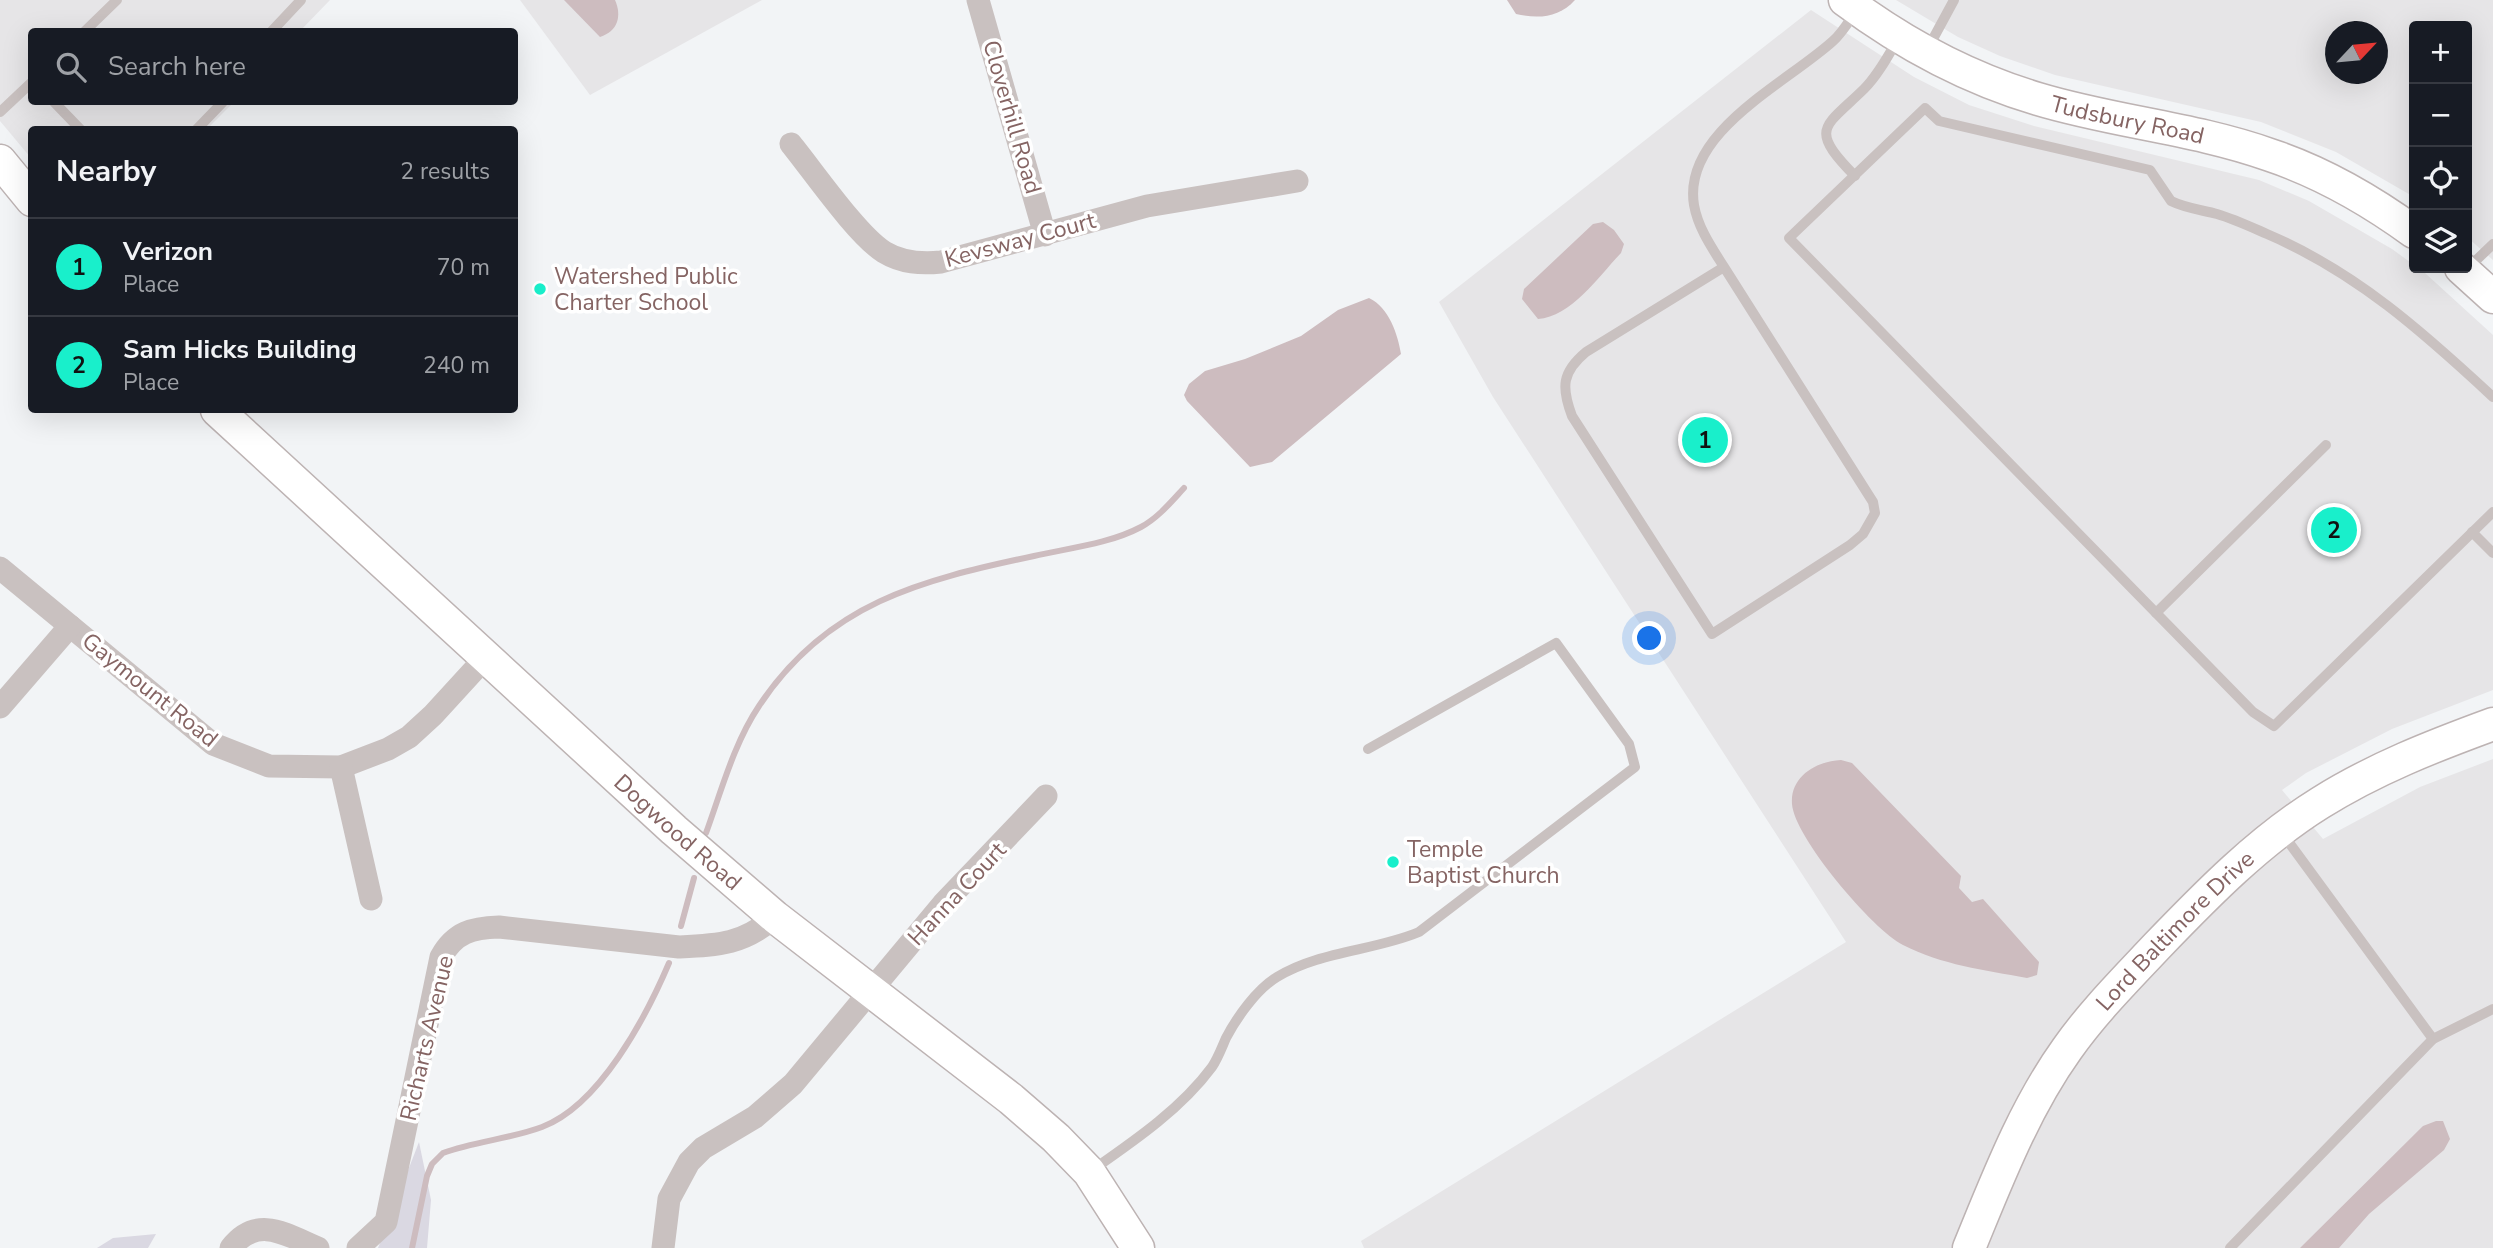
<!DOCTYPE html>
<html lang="en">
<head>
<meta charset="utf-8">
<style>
	:root { --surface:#171b24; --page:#20242c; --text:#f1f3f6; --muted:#9ea1a6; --line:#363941; --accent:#19efcb }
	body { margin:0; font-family:"Nunito Sans",sans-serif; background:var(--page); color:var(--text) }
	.controls { position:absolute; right:21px; top:21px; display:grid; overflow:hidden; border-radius:7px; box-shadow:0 7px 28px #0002 }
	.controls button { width:63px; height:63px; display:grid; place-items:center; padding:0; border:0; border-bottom:2px solid var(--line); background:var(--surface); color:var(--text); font:35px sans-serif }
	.compass { position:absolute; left:2325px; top:21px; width:63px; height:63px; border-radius:50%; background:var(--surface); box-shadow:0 7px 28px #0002; rotate:64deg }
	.you { position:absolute; left:1650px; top:639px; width:24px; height:24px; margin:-18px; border:5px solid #fff; border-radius:50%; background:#1a73e8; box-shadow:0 0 0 10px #1a73e833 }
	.badge { display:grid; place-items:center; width:46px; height:46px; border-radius:50%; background:var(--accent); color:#111; font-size:23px; font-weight:700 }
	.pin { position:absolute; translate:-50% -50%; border:4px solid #fff; box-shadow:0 2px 7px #0006 }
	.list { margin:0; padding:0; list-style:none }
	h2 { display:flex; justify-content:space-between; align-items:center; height:91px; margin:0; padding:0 28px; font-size:30px }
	h2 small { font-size:23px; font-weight:400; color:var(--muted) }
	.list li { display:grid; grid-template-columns:46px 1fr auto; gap:21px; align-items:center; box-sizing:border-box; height:98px; padding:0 28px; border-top:2px solid var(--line) }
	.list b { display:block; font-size:26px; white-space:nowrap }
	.list p { margin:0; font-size:23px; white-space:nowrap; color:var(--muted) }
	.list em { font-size:23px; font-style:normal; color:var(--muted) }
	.icon { flex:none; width:38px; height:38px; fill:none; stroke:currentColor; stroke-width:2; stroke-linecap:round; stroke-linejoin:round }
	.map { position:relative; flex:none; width:2493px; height:1248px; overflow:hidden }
	.search { position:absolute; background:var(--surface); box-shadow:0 7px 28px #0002; left:28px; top:28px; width:490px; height:77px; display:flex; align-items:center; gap:18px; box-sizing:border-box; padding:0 24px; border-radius:7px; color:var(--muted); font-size:26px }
	.panel { position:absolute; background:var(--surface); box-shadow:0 7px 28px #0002; left:28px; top:126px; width:490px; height:287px; border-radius:7px }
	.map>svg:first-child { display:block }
</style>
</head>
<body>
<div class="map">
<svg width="2493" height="1248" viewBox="0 0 2493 1248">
	<rect width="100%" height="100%" fill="#f2f4f6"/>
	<g fill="#e6e5e7" fill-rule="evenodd">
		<polygon points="0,0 330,0 300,31 32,32 32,102 234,102 207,129 32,130 31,158 0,121"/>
		<polygon points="520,0 762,0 590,95"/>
		<path d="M 1896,0 L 2493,0 L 2493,260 L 2467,237 L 2467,26 L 2414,26 L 2414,197 L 2336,152 L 2261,122 L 2055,75 L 2000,56 L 1958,37 ZM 2336,32 L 2378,32 L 2378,74 L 2336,74 Z"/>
		<polygon points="1811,10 1914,77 1969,105 2034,126 2259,180 2309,201 2392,249 2425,273 2493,335 2493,690 2392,729 2306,773 2282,790 2323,839 2420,787 2493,759 2493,1248 1364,1248 1361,1241 1846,942 1493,397 1439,302"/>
	</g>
	<g fill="#dad8e2">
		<polygon points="419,1142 431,1200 427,1248 378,1248"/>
		<polygon points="156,1234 148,1248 97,1248 113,1238"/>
	</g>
	<g fill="#cdbcbf">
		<path d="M 564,0 L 615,0 C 622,16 618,31 600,37 Z"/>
		<path d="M 1507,0 L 1575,0 C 1559,18 1538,19 1516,14 Z"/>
		<path d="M 1603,222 L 1614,230 L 1624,244 L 1621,253 C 1599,276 1571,317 1538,319 L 1522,299 L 1524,289 L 1593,224 Z"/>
		<path d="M 1369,298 C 1389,307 1398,335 1401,354 L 1272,462 L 1250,467 L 1187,401 L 1184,395 L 1189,384 L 1205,371 L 1245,359 L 1301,336 L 1338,310 Z"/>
		<path d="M 1841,760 L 1852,763 L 1961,876 L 1959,888 L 1972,902 L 1983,899 L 2039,962 L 2037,975 L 2027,978 C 1984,970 1942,965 1903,945 C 1873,930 1794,837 1792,804 C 1790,776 1817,761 1841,760 Z"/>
		<polygon points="2436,1121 2443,1121 2450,1139 2444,1150 2369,1214 2339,1248 2300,1248 2423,1126"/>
	</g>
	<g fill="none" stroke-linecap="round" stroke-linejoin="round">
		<g stroke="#cdbcbf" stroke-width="6">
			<path d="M 706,833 C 721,792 734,743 759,706 C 827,603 921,580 1034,556 C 1069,548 1109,544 1141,527 C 1158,518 1171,502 1184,488"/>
			<polyline points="681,926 694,878"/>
			<path d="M 412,1248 L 427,1176 L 432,1164 L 443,1153 C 476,1141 510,1139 542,1127 C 600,1105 646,1017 669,963"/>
		</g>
		<defs>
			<g id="secondary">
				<path id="s1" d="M 1845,0 C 1904,44 1967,78 2038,99 C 2114,122 2194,128 2270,155 C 2321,172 2370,200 2414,232"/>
				<polyline points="0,161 32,200"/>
				<polyline points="2461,268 2493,297"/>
				<path id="s2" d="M 217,410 L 674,830 L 775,917 L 1011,1099 L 1056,1138 L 1089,1172 L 1138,1248"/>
				<path id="s3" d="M 1969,1248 C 1997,1180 2024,1109 2067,1049 C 2093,1012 2126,979 2157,946 C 2207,894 2259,841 2320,803 C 2374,769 2433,746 2493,724"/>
			</g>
		</defs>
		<use href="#secondary" stroke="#bdb3b3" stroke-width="35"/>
		<g stroke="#c9c1c0" stroke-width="10">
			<polyline points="84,32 117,0"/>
			<polyline points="271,32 301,0"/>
			<polyline points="1927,50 1954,0"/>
			<polyline points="54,102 81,130"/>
			<polyline points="0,112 32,82"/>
			<polyline points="196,130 223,102"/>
			<path d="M 1855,176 C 1808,128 1824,128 1864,89 C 1878,75 1888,56 1898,39"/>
			<path d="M 1724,267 L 1873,502 L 1875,513 L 1863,534 L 1850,545 L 1712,634 L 1572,416 C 1561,387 1562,372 1586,352 L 1724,267 C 1712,248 1698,228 1694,205 C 1682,132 1787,83 1833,41 C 1842,33 1849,21 1856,11"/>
			<polyline points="2467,269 2493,244"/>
			<path d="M 2493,397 C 2423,332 2356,272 2267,234 C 2251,227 2234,219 2217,214 C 2202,210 2185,208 2171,201 L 2150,170 L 1939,121 L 1925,108 L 1789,238 L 2253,712 L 2274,726 L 2493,512"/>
			<polyline points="2472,532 2493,553"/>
			<polyline points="2156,613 2326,445"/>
			<polyline points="2282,833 2433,1039"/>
			<path d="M 1091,1171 C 1134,1141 1181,1109 1212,1067 C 1218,1058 1222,1047 1226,1038 C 1237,1017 1257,989 1277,977 C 1319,951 1374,951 1419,932 L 1635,767 L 1629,744 L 1556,643 L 1368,749"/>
			<polyline points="2230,1248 2433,1039 2493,1009"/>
		</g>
		<g stroke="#c9c1c0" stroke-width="23">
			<polyline points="978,0 1045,235"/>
			<path d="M 791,144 C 813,171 857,235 884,252 C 902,263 921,264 941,262 L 1147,206 L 1297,181"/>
			<polyline points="0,568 213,744 269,766 341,767 388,749 409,737 433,715 487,656"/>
			<polyline points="0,707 70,626"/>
			<polyline points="341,767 371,899"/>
			<path d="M 231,1248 C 257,1214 287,1235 318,1248"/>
			<path d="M 358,1248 L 386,1222 L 441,957 C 455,932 472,928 499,927 L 679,947 C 720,945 743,944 775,917"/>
			<polyline points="663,1248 669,1199 689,1162 703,1148 755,1117 793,1084 943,904 1046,796"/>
		</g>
		<use href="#secondary" stroke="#fff" stroke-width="32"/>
	</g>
	<g fill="#19efcb" stroke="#fff" stroke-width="2.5">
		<circle cx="540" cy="289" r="7"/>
		<circle cx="1393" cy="862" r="7"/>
	</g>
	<g text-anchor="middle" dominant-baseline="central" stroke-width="7" stroke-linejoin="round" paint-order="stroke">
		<g font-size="23" fill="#856463" stroke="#fff">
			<text transform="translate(1012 117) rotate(74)">Cloverhill Road</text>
			<text stroke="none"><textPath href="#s1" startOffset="310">Tudsbury Road</textPath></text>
			<text transform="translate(1020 240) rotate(-15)">Kevsway Court</text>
			<text transform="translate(150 690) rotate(39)">Gaymount Road</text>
			<text stroke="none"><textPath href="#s2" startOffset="625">Dogwood Road</textPath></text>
			<text transform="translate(957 894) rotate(-47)">Hanna Court</text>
			<text stroke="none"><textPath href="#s3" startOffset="383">Lord Baltimore Drive</textPath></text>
			<text transform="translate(427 1038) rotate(-77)">Richarts Avenue</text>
		</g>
		<g font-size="23" fill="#856463" stroke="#fff" text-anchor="start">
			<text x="554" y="276">Watershed Public<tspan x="554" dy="26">Charter School</tspan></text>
			<text x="1407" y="849">Temple<tspan x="1407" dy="26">Baptist Church</tspan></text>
		</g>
	</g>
</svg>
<div class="controls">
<button>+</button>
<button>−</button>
<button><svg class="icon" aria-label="locate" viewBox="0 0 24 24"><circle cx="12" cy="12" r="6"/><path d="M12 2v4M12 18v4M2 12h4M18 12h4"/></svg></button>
<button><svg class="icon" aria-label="layers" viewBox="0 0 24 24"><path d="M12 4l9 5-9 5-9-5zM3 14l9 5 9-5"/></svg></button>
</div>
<svg class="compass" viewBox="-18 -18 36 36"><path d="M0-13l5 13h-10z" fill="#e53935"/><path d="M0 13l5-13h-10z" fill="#9ea1a6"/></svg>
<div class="you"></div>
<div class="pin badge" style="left:1705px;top:440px">1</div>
<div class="pin badge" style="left:2334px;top:530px">2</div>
<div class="search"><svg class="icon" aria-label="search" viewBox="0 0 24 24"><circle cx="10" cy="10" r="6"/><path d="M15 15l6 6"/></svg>Search here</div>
<section class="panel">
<h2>Nearby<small>2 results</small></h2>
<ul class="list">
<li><span class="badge">1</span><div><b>Verizon</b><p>Place</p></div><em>70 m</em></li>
<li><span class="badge">2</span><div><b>Sam Hicks Building</b><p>Place</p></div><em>240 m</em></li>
</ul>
</section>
</div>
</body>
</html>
